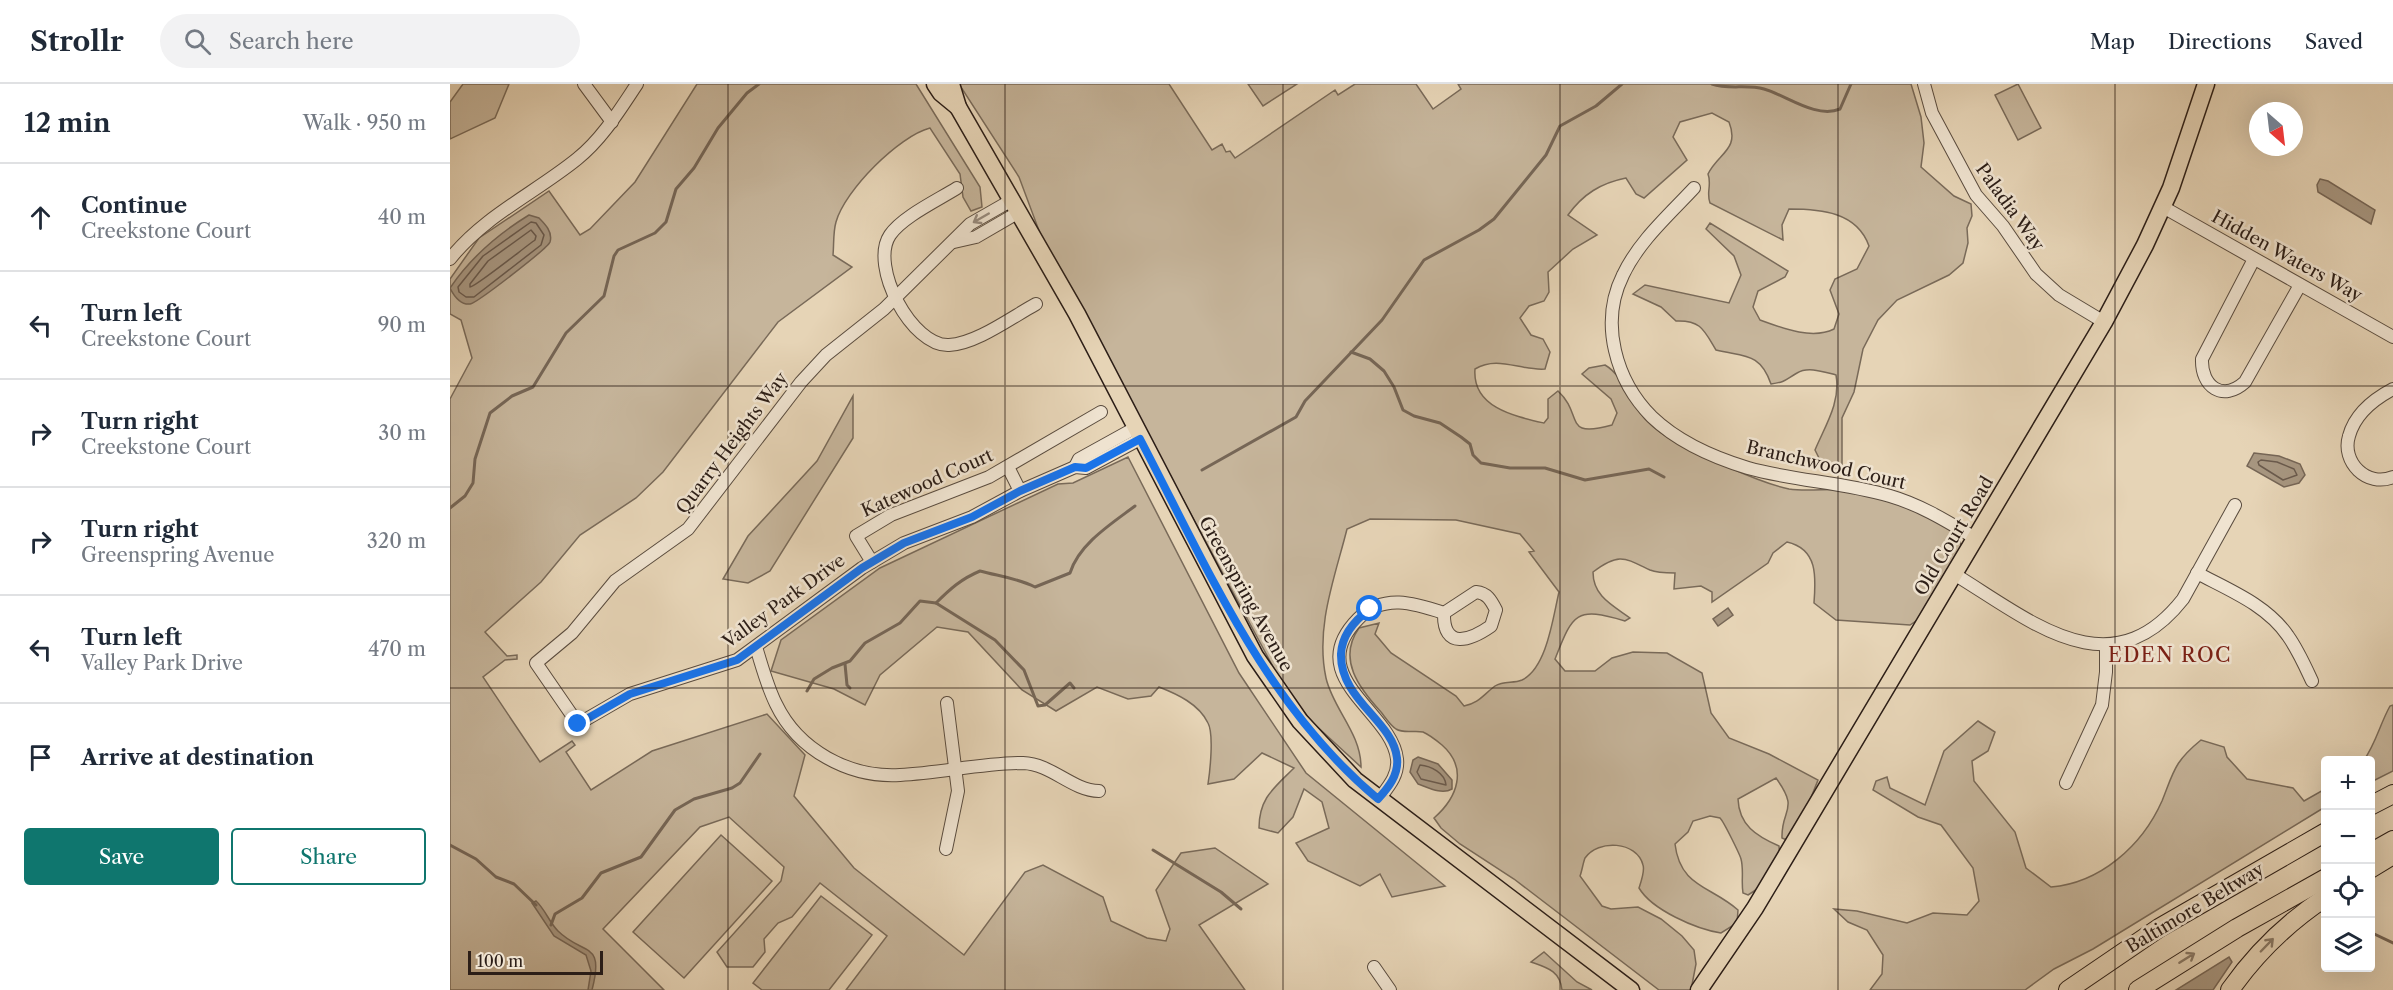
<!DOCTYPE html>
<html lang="en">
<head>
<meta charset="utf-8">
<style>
	:root { --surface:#fff; --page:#f2f2f3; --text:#1f2937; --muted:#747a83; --line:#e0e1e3; --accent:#0f766e }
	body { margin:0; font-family:"Libre Caslon Text",serif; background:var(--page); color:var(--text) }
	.controls { position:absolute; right:18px; bottom:18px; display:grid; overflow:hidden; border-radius:6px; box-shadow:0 6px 24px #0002 }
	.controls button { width:54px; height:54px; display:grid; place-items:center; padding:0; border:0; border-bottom:2px solid var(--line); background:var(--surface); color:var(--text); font:30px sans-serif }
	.compass { position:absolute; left:1799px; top:18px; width:54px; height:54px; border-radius:50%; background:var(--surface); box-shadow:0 6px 24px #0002; rotate:152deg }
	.scale { position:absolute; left:18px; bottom:15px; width:135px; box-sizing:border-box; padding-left:6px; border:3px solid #2c1e17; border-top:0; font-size:16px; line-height:21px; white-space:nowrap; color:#2c1e17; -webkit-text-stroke:4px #efe3d0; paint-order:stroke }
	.stop { position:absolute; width:18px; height:18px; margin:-14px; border:4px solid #1a73e8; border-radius:50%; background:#fff }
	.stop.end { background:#1a73e8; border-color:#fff; box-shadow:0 2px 6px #0008 }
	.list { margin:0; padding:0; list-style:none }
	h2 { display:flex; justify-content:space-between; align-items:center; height:78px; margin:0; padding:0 24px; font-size:26px }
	h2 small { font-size:20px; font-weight:400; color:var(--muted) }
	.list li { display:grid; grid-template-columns:39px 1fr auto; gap:18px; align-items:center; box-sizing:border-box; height:108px; padding:0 24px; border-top:2px solid var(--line) }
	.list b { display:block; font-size:22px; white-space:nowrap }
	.list p { margin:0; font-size:20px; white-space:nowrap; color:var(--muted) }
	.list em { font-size:20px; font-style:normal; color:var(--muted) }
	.actions { display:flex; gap:12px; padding:18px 24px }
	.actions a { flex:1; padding:14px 0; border:2px solid var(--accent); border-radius:6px; text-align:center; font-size:21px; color:var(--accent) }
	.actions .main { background:var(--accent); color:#fff }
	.icon { flex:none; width:33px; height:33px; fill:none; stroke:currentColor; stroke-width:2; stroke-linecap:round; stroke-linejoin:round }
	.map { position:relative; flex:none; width:1943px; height:906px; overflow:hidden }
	header { display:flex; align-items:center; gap:36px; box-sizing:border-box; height:84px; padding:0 30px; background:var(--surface); border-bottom:2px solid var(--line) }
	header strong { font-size:28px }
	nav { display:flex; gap:33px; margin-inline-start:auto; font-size:21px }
	.search { width:420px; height:54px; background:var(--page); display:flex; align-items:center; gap:15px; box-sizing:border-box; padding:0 21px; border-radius:33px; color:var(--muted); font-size:22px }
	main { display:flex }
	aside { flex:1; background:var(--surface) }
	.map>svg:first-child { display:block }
</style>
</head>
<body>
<header>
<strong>Strollr</strong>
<div class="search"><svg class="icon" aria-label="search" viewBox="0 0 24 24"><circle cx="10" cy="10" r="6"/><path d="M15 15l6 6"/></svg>Search here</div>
<nav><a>Map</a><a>Directions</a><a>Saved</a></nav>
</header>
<main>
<aside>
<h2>12 min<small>Walk · 950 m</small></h2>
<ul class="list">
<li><svg class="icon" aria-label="ahead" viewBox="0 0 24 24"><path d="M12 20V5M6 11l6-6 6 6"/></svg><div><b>Continue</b><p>Creekstone Court</p></div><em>40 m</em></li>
<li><svg class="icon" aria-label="left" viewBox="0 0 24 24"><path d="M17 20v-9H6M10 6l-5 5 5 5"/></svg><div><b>Turn left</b><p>Creekstone Court</p></div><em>90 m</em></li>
<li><svg class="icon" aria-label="right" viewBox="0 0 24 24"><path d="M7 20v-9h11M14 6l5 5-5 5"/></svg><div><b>Turn right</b><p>Creekstone Court</p></div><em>30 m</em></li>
<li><svg class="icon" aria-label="right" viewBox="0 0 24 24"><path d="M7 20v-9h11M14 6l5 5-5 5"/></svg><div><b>Turn right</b><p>Greenspring Avenue</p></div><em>320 m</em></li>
<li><svg class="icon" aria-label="left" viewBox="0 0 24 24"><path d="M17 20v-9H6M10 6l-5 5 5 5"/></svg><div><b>Turn left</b><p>Valley Park Drive</p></div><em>470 m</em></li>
<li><svg class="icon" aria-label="arrive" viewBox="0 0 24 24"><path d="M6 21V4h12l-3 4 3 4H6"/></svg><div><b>Arrive at destination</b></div></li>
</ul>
<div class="actions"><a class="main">Save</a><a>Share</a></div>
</aside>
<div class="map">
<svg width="1943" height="906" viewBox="0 0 1943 906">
	<rect width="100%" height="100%" fill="#e6d4b6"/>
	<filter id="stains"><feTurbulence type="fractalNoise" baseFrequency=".00333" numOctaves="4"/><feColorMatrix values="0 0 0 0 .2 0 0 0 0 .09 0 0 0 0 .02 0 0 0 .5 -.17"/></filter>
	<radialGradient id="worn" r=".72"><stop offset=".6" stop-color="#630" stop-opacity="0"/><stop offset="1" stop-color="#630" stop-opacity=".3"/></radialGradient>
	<g fill="#c6b59b" stroke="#796a59" stroke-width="1.5">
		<polygon points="13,0 59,0 45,34 0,55 0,18"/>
		<path d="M 247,0 L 466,0 L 530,103 L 532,123 L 521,127 L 513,113 L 510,90 L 480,44 C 449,52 395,106 386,138 C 383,148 384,161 383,171 L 402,183 L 328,238 L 213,388 L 186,414 L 130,451 L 91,498 L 35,548 L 57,572 L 67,571 L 67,575 L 55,576 L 33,593 L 90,678 L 122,657 L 125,661 L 116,668 L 141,706 L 202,667 L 317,630 L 355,671 L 344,712 L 404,784 L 514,871 L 575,788 L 593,781 L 653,813 L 661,837 L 697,854 L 716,857 L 720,845 L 706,806 L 731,769 L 765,764 L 818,800 L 749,841 L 795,906 L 396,906 L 437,852 L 370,799 L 342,833 L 328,839 L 314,855 L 315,868 L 303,883 L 277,883 L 267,868 L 331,797 L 334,783 L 279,733 L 250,743 L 153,845 L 214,906 L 0,906 L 0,315 L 22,274 L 11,236 L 0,230 L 0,195 L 29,154 L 99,107 L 130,151 L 140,145 L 185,98 Z"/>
		<path d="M 509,0 L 719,0 L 762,66 L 772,60 L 776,68 L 780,67 L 785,74 L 885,6 L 888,11 L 905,0 L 966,0 L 983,25 L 1011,5 L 1008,0 L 1461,0 L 1471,33 L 1474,59 L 1471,83 L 1504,112 L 1521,120 L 1522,132 L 1517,144 L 1518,159 L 1513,179 L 1499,191 L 1447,216 L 1428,236 L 1413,265 L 1404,308 L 1392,334 L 1392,387 L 1371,378 L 1365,366 C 1375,342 1391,318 1386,291 C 1374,288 1358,282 1347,289 C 1335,296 1336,298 1321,300 C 1310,268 1294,273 1266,266 C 1254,246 1251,236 1226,237 L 1211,223 L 1183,210 L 1195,201 L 1279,219 L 1291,191 L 1284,172 L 1256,145 L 1260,139 L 1338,187 L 1335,193 L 1308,207 L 1303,223 L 1310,236 C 1332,244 1362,256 1384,245 L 1389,230 L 1380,206 L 1385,195 L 1407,185 L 1419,162 C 1407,128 1371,125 1339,125 L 1332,141 L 1333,156 L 1260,119 C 1256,109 1262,100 1258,90 C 1268,69 1290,66 1279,38 L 1262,29 L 1230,38 L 1223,53 L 1237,76 L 1194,114 L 1186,110 L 1176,94 C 1151,99 1133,110 1118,131 L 1147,151 L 1123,165 L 1098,188 L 1099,208 L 1094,217 L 1079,222 L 1070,234 L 1081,251 L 1093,255 L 1100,268 L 1095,285 C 1070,287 1048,271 1025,285 C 1022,323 1063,332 1094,339 L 1098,334 L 1098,315 L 1108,307 C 1134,331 1112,355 1162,341 L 1167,329 L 1161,315 L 1132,290 L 1139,284 L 1155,281 C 1174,292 1180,319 1195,335 C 1217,358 1250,371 1278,383 C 1296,391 1320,401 1339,405 C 1358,408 1379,404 1399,406 C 1437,411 1476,431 1509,450 L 1511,462 L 1472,533 L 1460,541 L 1386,536 L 1364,519 C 1366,493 1368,465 1337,458 L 1323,469 L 1318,479 L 1262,518 L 1262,508 L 1251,502 L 1224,505 L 1225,489 C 1217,489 1207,489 1200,486 C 1175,474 1169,468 1143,488 C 1143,512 1162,521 1180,534 L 1175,537 C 1125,522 1123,530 1105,575 L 1115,587 L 1145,587 L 1162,574 L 1183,568 L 1217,569 L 1252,589 L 1261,629 L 1279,654 L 1319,670 L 1368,696 L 1348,746 L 1339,757 L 1332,754 C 1331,724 1350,727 1326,694 L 1288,715 C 1289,741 1306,752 1329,762 C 1331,781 1314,802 1298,811 L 1293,809 C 1291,798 1294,786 1291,775 C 1290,771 1274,738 1270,734 L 1260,732 L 1243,737 L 1238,748 L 1225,760 C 1230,803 1261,802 1288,826 L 1287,839 L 1271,849 C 1246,845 1202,826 1189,804 C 1191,798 1195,787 1193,781 C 1187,757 1148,755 1135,774 C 1133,779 1132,787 1130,792 L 1152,822 L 1161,825 L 1188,823 L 1211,835 L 1232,852 L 1244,866 L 1246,880 L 1241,906 L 1209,906 L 1064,795 L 1010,760 L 991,744 L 984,734 C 1008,713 1018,684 992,661 C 986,656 980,651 973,648 C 964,646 954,650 946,645 C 940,641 935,633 931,628 C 909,604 887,575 909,544 L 929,539 L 925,550 L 941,569 L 1006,612 L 1014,622 C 1029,619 1033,611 1045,602 C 1054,596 1063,600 1072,596 C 1097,584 1103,533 1109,508 L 1079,468 L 1084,467 L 1070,450 L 1006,436 L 920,435 L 897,445 C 885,493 865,543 876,594 C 883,625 911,649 911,683 L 862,638 L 834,603 L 591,152 L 569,93 Z"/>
		<polygon points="798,0 847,0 813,22"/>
		<polygon points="1568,0 1591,44 1568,56 1545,11"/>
		<polygon points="403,312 403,354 320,487 298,499 273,495 298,452 367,377"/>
		<path d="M 678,373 L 789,589 L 856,689 L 995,802 L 942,813 L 930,790 L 910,802 L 858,777 L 846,759 L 879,744 L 872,718 L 854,705 L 843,733 L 828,749 L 809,744 C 809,714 824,704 844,684 L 812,669 L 784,695 L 758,700 C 760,687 764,650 758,639 C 749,620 727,610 709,603 L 701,612 L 678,615 L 647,603 L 606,627 L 572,606 L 518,548 L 487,543 L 430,591 L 415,621 L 384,605 L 321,587 L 331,556 L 430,484 L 608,400 L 623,399 Z"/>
		<path d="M 1943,621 L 1943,687 L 1921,698 L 1920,676 L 1914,676 C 1926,659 1930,640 1940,622 Z"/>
		<path d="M 1528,637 L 1545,648 L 1538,667 L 1522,677 L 1524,697 L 1565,748 L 1576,784 L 1601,803 C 1650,799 1692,762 1712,717 C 1724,687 1724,678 1751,656 L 1774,663 L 1777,673 L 1797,695 L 1843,704 L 1854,717 L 1875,705 L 1875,723 L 1643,865 L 1604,885 L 1575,906 L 1420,906 L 1432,890 L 1433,871 L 1417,846 L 1398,838 L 1384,825 L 1407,827 L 1457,839 L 1483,829 L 1517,831 L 1529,817 L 1523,784 L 1491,741 L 1468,733 L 1423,706 L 1426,697 L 1437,693 L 1440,704 L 1475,721 L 1494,667 Z"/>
		<polygon points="271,751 322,797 234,894 183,848"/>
		<polygon points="371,812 422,851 379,906 312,906 303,899"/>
		<path d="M 1094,868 L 1127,898 L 1142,906 L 1112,906 C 1110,887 1098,884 1081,878 Z"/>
	</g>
	<g fill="#a79680" stroke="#766656" stroke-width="1.5">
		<polygon points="1870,95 1878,97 1925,126 1921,140 1868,108 1867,101"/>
		<path d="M 79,131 L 89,134 C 95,140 103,148 100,158 C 98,164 27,219 20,220 C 10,221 4,212 0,204 C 21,173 48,150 79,131 Z"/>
		<polygon points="1804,369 1829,372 1850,380 1855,391 1849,399 1834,403 1797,382"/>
		<polygon points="1278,524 1283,531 1268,542 1263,535"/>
		<path d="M 968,673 L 988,680 L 1002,696 L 1002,705 C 992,711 979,704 968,700 L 960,688 L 963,676 Z"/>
		<path d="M 86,817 C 95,825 99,838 108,847 C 133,872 155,856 142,906 L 138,906 L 141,887 L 136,871 L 104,852 L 82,819 Z"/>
		<polygon points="1779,873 1782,878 1763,906 1726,906"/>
	</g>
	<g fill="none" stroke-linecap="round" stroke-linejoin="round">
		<g stroke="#6a5a4c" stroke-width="1.5">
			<polygon points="81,138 86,139 94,151 91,161 24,213 16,213 9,208 8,203 33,172"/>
			<path d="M 81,146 L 86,152 L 85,156 C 75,163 24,204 20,203 L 20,200 L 38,177 Z"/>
			<polygon points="1811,376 1827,378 1844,385 1847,391 1833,396 1809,381 1808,378"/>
			<path d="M 970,681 C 981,682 995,689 996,701 L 971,695 L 967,688 Z"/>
		</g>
		<g stroke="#766656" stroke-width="3">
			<path d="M 1262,0 C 1278,6 1297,0 1314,5 C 1336,11 1366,35 1390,25 L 1401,0"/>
			<polyline points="901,268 920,275 934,287 944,303 953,326 964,332 990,339 1011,353 1020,360 1023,371 1031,379 1060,384 1095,384 1135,396 1199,385 1214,393"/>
			<polyline points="752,386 846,333 855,317 932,236 974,176 1029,146 1044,135 1096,71 1110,42 1146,22 1172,0"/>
			<polyline points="0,424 15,412 23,399 25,375 40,329 62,312 83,303 116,249 154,212 164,172 168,166 205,149 216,138 226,105 244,84 268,44 297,9 309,0"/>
			<polyline points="486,519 545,556 574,586 588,622 595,621 620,599 624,604"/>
			<polyline points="395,580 397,601 400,604"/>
			<path d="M 357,607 L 364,595 L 382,584 L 400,577 L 415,559 L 450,539 L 470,517 L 486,519 C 500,505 511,495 530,487 C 548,492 567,494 585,503 L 620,489 C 629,460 661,440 685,422"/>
			<polyline points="0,761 26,775 46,793 64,800 86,821"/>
			<polyline points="703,766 771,808 791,825"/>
			<polyline points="101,841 105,830 132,814 151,789 191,773 225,726 244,715 282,704 290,699 310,670"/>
			<polyline points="1920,848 1943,859"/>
		</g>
		<defs>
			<g id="minor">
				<polyline points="134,0 162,38"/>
				<polyline points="1474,0 1482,29 1526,111 1553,142 1586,190 1609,211 1654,238"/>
				<path d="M 507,104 C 488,116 452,133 440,151 C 419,182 462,263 499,261 C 526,260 562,233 586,220"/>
				<path d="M 1244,104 C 1219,131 1189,157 1173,191 C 1149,239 1166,297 1202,333 C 1227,357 1265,374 1298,384 C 1344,397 1394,398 1440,412 C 1471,421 1498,438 1525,454"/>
				<polyline points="562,116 520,140 434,225 376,271 351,298 238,445 165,497 122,549 86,579 128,640 180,610 287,576 412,484 454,459 522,433 570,407 625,383 636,384 690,355"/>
				<polyline points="1713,123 1943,253"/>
				<polyline points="504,158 526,153 569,128"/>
				<path d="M 0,175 C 34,132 85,109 127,75 C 152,55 169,27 187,0"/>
				<path d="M 1804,175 L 1752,275 C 1751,303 1773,318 1795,298 L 1850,201"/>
				<path d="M 1943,305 C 1924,315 1905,330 1899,352 C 1891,378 1917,404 1943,393"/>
				<polyline points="558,383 570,407"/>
				<polyline points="625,383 629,375 685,344"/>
				<polyline points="422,478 406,452 441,431 539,393 651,328"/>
				<path d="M 1747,489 C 1779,506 1817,521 1838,552 C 1848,566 1855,582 1862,597"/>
				<path d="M 1504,490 C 1580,536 1660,608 1733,515 L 1785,421"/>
				<path d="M 306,563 C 312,582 317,602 326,620 C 348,666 399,694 450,691 C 491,689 532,679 573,679 C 602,680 621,706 649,707"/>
				<polyline points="1616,699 1652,621 1656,588 1656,562"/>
				<path d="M 929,715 C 938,703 949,691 947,675 C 942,627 851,593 908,535 C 933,509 964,519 994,529 C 993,567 1021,556 1041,542 L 1046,526 C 1041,516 1037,509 1026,508 L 994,529"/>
				<polyline points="496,765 508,707 497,619"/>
				<polyline points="924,883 940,906"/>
			</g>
			<g id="major">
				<polyline points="485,0 491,9 508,23"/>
				<polyline points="501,0 508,23 627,230 805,572 850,637 905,696 1181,906"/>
				<polyline points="1249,906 1305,824 1654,238 1695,161 1721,104 1756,0"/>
			</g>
			<g id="highway">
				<polyline points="1920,722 1943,710"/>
				<polyline points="1920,769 1943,756"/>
				<polyline points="1920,785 1943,771"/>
				<polyline points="1618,906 1709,844 1876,748"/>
				<polyline points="1688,906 1787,844 1876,794"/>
				<path d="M 1780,906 C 1806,869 1838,838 1876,813"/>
			</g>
		</defs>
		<use href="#minor" stroke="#5a4c3f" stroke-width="14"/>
		<use href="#major" stroke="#2c1e17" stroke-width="19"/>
		<use href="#highway" stroke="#2c1e17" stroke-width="20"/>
		<use href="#minor" stroke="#efe3d0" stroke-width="12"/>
		<use href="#major" stroke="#e6d4b6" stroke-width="16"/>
		<use href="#highway" stroke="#e6d4b6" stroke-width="18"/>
	</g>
	<defs><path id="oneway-shaft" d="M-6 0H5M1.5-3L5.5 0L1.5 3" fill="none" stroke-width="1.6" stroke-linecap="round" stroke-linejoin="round" transform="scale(1.5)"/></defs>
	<use stroke="#978a7d" href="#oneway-shaft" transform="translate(531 134) rotate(150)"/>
	<g stroke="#897966">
		<use href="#oneway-shaft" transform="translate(1817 861) rotate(-46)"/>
		<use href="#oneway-shaft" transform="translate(1737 874) rotate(-32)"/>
	</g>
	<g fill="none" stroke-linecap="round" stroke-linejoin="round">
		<path stroke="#1a73e8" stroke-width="8" d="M 128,640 L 180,610 L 287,576 L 412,484 L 454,459 L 522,433 L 570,407 L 625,383 L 636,384 L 690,355 C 757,483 815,621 928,715 C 938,704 949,691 947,674 C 943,637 890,616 891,570 C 892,550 905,536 920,525"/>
	</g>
	<path fill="none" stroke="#2c1e17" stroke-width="1.5" stroke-opacity="0.55" d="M 278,0 L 278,906M 555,0 L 555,906M 833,0 L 833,906M 1110,0 L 1110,906M 1388,0 L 1388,906M 1665,0 L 1665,906M 0,302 L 1943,302M 0,604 L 1943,604"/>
	<g text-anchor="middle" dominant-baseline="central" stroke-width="5" stroke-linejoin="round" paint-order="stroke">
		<g font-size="18" fill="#2c1e17" stroke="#efe3d0">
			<text transform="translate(1560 123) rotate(54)">Paladia Way</text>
			<text transform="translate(1837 172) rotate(29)">Hidden Waters Way</text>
			<text transform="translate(282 359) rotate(-53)">Quarry Heights Way</text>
			<text transform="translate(1376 381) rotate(13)">Branchwood Court</text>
			<text transform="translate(477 399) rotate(-24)">Katewood Court</text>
			<text transform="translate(1504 452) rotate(-59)">Old Court Road</text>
			<text transform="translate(796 510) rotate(61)">Greenspring Avenue</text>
			<text transform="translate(334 517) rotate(-36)">Valley Park Drive</text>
			<text transform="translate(1745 824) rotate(-31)">Baltimore Beltway</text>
		</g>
		<g font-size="20" letter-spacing="1.5" fill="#7a1f14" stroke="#efe3d0">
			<text x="1720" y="571">EDEN ROC</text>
		</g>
	</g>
	<rect width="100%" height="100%" filter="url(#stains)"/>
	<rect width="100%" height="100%" fill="url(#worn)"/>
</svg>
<div class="controls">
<button>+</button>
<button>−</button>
<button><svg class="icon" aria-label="locate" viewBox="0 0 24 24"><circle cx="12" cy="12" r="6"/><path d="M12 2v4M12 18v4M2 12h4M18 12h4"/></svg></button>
<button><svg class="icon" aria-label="layers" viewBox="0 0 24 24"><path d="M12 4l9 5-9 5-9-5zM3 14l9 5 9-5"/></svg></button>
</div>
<svg class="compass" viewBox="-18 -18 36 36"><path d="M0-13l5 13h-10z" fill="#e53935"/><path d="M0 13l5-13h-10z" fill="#747a83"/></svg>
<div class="scale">100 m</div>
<div class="stop" style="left:920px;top:525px"></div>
<div class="stop end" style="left:128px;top:640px"></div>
</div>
</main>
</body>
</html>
